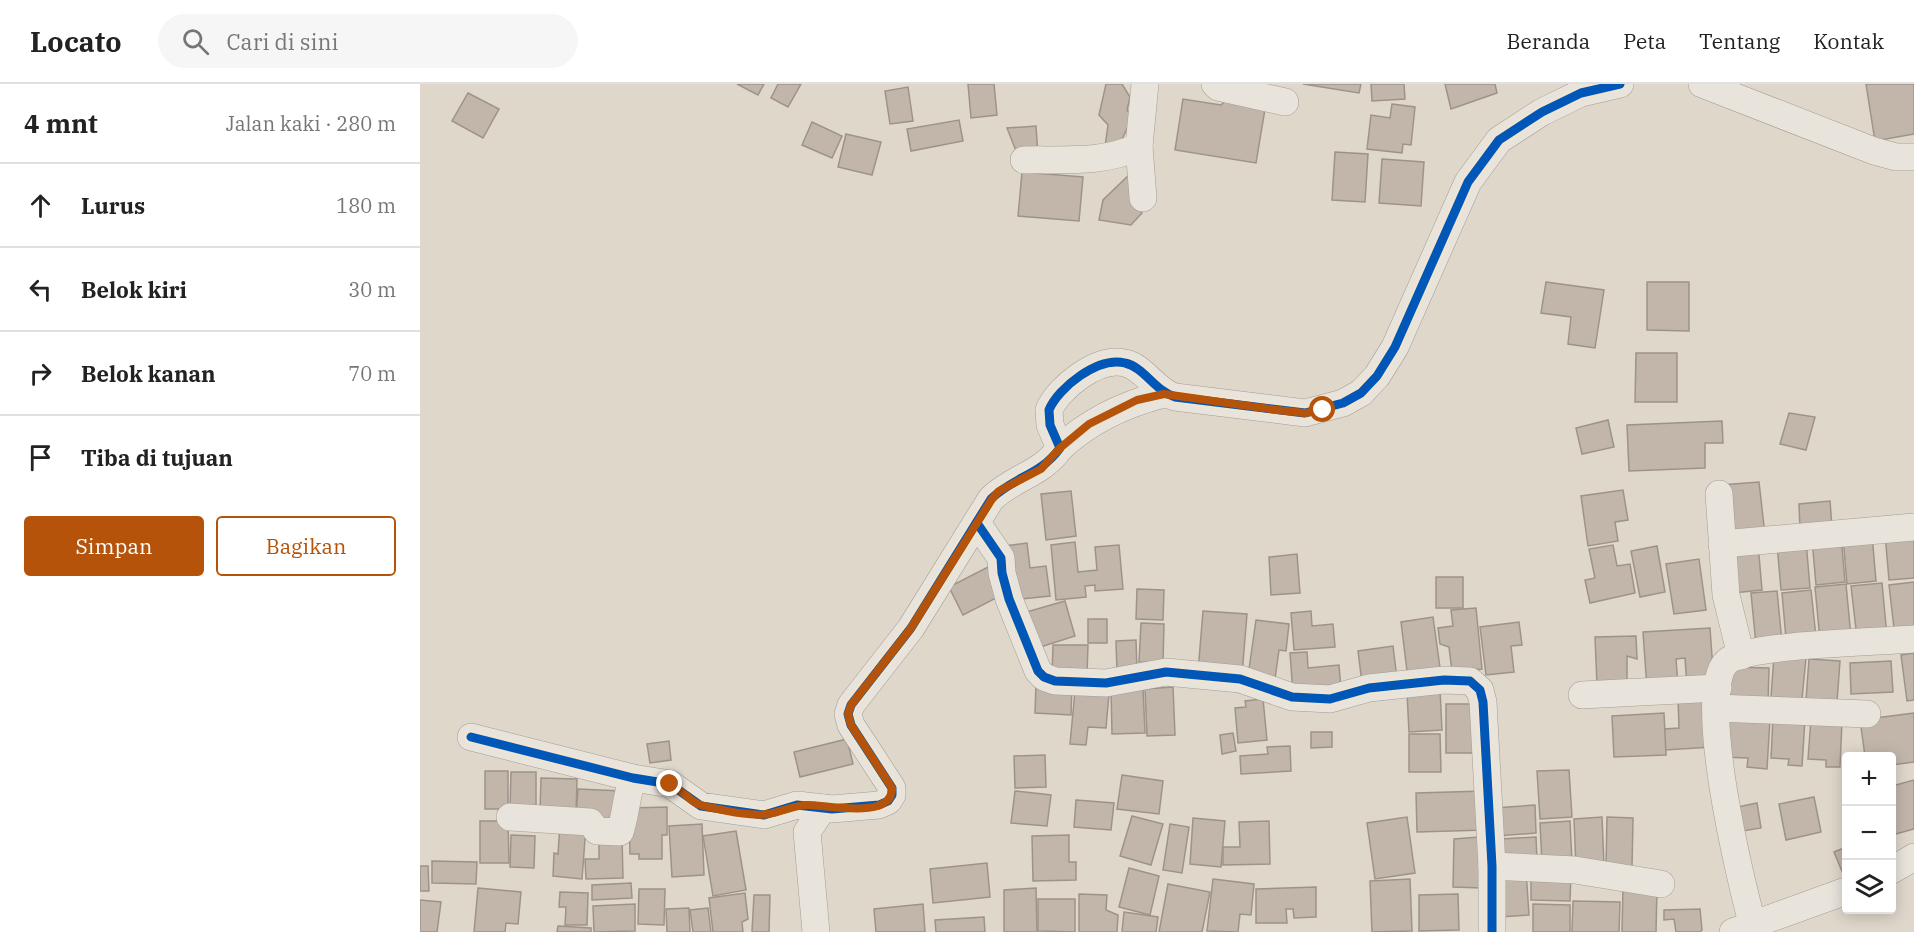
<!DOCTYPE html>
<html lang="id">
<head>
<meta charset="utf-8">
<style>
	:root { --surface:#fff; --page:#f6f6f6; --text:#222; --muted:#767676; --line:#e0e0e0; --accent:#b45309 }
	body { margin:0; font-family:"IBM Plex Serif",serif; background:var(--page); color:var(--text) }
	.controls { position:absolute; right:18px; bottom:18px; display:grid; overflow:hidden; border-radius:6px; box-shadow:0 3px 15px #0003 }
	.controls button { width:54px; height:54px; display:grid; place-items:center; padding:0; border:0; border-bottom:2px solid var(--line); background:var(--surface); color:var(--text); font:30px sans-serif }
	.stop { position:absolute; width:18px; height:18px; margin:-14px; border:4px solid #b45309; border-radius:50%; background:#fff }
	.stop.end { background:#b45309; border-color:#fff; box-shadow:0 2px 6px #0008 }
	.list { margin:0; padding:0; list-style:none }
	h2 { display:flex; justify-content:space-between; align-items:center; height:78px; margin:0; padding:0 24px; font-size:26px }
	h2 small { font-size:20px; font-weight:400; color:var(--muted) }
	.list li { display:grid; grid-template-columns:39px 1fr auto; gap:18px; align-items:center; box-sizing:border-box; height:84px; padding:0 24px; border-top:2px solid var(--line) }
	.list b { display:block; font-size:22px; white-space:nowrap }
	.list em { font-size:20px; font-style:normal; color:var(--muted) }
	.actions { display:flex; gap:12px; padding:18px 24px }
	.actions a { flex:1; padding:14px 0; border:2px solid var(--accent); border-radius:6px; text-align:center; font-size:21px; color:var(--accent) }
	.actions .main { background:var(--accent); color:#fff }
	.icon { flex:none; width:33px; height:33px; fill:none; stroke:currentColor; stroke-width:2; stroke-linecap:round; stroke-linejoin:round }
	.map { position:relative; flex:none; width:1494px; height:848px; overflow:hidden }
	header { display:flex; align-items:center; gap:36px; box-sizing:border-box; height:84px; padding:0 30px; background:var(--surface); border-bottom:2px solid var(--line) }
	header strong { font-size:28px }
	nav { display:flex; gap:33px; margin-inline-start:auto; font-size:21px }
	.search { width:420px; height:54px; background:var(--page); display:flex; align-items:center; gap:15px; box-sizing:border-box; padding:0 21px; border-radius:33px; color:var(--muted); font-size:22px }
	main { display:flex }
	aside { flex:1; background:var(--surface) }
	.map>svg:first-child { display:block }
</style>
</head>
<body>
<header>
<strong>Locato</strong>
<div class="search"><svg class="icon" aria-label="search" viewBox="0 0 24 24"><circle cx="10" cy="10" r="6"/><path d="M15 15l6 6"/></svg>Cari di sini</div>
<nav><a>Beranda</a><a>Peta</a><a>Tentang</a><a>Kontak</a></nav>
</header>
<main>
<aside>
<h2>4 mnt<small>Jalan kaki · 280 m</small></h2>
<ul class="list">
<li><svg class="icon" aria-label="ahead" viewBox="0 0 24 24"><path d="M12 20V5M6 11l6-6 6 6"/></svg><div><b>Lurus</b></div><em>180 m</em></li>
<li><svg class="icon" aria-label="left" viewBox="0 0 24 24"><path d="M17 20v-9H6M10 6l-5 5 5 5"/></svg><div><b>Belok kiri</b></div><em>30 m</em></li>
<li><svg class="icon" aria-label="right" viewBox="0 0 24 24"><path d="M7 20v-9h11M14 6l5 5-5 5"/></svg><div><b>Belok kanan</b></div><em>70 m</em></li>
<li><svg class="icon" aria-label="arrive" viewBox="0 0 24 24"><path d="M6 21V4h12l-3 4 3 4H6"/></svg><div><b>Tiba di tujuan</b></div></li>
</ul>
<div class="actions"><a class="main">Simpan</a><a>Bagikan</a></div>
</aside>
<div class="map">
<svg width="1494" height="848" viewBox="0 0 1494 848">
	<rect width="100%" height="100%" fill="#dfd7ca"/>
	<g fill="#c2b6ab" stroke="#9e938a" stroke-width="1.5">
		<polygon points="317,0 344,0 338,11"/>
		<polygon points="358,0 381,0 368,23 351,14"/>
		<polygon points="548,0 574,0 577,31 551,34"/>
		<polygon points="686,0 702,0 710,13 707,26 713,33 697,65 685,63 688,41 679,31"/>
		<polygon points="883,0 941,0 939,9"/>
		<polygon points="951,0 984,0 985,15 952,17"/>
		<polygon points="1025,0 1075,0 1077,9 1031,25"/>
		<polygon points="1446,0 1494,0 1494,50 1455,57"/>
		<polygon points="488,3 493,37 470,40 465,7"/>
		<polygon points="48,9 79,25 63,54 32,37"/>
		<polygon points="809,13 846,19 836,79 755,66 763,15 801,21"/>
		<polygon points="972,20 995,23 991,61 983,60 982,69 947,65 951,31 970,34"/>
		<polygon points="539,36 543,57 491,67 487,45"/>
		<polygon points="392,38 422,52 412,74 382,61"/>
		<polygon points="616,42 618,71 598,72 587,44"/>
		<polygon points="426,50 461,58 452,91 418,83"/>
		<polygon points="915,68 948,70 945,118 912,116"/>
		<polygon points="962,75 1004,78 1001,122 959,119"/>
		<polygon points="602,88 663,93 659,137 598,132"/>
		<polygon points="720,88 722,129 711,141 679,136 683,116 711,89"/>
		<polygon points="1126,198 1184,206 1175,264 1148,260 1151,233 1121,229"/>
		<polygon points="1227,198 1269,198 1269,247 1227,246"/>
		<polygon points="1216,269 1257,269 1257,318 1215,318"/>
		<polygon points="1369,329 1395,333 1386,366 1360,360"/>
		<polygon points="1188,336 1194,363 1162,370 1156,344"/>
		<polygon points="1302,337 1303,359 1285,359 1285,384 1209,387 1207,341"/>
		<polygon points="1339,398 1345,451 1305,456 1301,401"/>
		<polygon points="1203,406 1208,436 1195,438 1198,457 1168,462 1161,412"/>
		<polygon points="651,407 656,452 626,456 621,410"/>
		<polygon points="1410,417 1412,443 1380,445 1379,420"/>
		<polygon points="1494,447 1494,494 1469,496 1465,450"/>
		<polygon points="1452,451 1456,497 1427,500 1423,453"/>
		<polygon points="1421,452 1425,498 1396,501 1392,455"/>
		<polygon points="1386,457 1390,504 1361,506 1357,460"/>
		<polygon points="655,458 658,488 677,486 675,463 699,461 703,505 675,507 675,501 665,502 666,513 636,516 631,461"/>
		<polygon points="607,459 610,484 626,482 630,512 591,516 584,462"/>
		<polygon points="1338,460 1342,506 1313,509 1309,462"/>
		<polygon points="1193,461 1197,482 1210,480 1215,509 1170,519 1165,496 1175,494 1169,465"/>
		<polygon points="1237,462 1245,508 1220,513 1211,467"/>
		<polygon points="877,470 880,509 851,511 849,473"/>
		<polygon points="1279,475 1286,526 1254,530 1246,480"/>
		<polygon points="570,482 584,510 543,531 529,503"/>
		<rect x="1016" y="493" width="27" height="31"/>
		<polygon points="1494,498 1494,551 1475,553 1469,501"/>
		<polygon points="1462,499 1467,552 1437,554 1431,502"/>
		<polygon points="1426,500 1431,553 1400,556 1395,503"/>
		<polygon points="717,505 744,506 743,536 716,535"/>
		<polygon points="1391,506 1396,553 1366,555 1362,509"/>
		<polygon points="1357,507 1362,558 1336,561 1331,509"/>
		<polygon points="645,517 655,552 614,565 603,529"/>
		<polygon points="1056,524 1062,585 1032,588 1029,563 1020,560 1018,544 1033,542 1031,526"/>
		<polygon points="783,527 827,530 822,591 778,588"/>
		<polygon points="891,527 892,542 913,540 915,563 874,566 871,529"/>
		<polygon points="1013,533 1021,591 988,595 981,538"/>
		<rect x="668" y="535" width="19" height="24"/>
		<polygon points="836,536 869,540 866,567 859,566 855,595 828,592"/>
		<polygon points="1099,538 1102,561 1091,562 1094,588 1066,591 1060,543"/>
		<polygon points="721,539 744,540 743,579 719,578"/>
		<polygon points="1290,544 1294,600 1267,602 1265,574 1256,575 1258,601 1227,604 1223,548"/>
		<polygon points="1216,552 1217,575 1207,572 1207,600 1177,601 1175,553"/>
		<polygon points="716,556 717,587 697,589 696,557"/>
		<polygon points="633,561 668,561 667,591 632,590"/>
		<polygon points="973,562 977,595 942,599 938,567"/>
		<polygon points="887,568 888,584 919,581 921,605 873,609 870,569"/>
		<polygon points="1494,569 1494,616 1487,617 1481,571"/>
		<polygon points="1354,572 1386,574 1382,615 1351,613"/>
		<polygon points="1389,575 1420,577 1417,618 1386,616"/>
		<polygon points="1471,577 1473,608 1431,610 1430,579"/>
		<polygon points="1304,583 1349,584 1348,621 1303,620"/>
		<polygon points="616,600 652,602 651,631 615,629"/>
		<polygon points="753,603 755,651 727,652 725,605"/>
		<polygon points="723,604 725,649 692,650 691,605"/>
		<polygon points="1020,606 1022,646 989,648 987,608"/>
		<polygon points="655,607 689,610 686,644 668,643 666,661 650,660"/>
		<polygon points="1290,611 1292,663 1245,666 1244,645 1259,644 1258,613"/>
		<polygon points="843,615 847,656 818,659 815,624 826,623 825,617"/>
		<rect x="1026" y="620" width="28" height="49"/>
		<polygon points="1244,629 1246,671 1194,673 1192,632"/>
		<polygon points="1494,629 1494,678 1472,681 1472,672 1445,672 1440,636"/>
		<polygon points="1305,633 1350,635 1347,685 1327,683 1328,674 1303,673"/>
		<polygon points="1353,634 1385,635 1382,682 1368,681 1369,675 1351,674"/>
		<polygon points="1391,635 1422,637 1420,683 1406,683 1406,676 1388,675"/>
		<polygon points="891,648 912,648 912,663 891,664"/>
		<polygon points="813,649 816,667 802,670 800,651"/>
		<polygon points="989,650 1020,650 1021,688 989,688"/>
		<polygon points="427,655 433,680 380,693 374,668"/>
		<polygon points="249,657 251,676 230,679 227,660"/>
		<polygon points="870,662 871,687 821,690 820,672 848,670 847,663"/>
		<polygon points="625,671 626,703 595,704 594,672"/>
		<polygon points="1149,686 1152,733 1120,735 1117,687"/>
		<rect x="65" y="687" width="23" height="38"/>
		<polygon points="91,688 116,688 116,725 90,725"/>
		<polygon points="702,691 743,697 739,730 697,725"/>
		<polygon points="121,694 157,695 156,729 120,728"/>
		<polygon points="1494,696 1494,745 1472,751 1472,702"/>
		<polygon points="158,705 202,707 200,742 156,734"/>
		<polygon points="595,707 631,711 627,742 591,739"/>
		<polygon points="1064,707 1065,746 997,748 996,709"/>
		<polygon points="1394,713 1401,748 1366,756 1359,720"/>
		<polygon points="656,716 694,719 691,746 654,743"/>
		<polygon points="1337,719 1341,744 1317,748 1313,724"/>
		<polygon points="1115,721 1116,749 1076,752 1075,724"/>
		<polygon points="247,723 247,751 242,751 242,775 219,775 219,770 210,770 209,724"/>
		<polygon points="712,732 743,740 731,781 700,772"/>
		<polygon points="987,733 995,789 955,795 947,739"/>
		<polygon points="1182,733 1184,782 1156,783 1154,735"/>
		<polygon points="1187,733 1213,734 1212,783 1186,783"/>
		<polygon points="773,734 805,737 801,783 770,780"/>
		<polygon points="60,737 88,737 89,779 60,779"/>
		<polygon points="849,737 850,780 803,781 803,763 820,763 819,738"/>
		<polygon points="1150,737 1152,778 1122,780 1120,739"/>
		<polygon points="140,740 166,742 162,795 133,792 134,769 138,770"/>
		<polygon points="282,740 284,791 252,793 249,742"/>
		<polygon points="750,740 769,743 762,789 743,786"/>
		<polygon points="316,747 326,806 293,812 283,752"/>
		<polygon points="91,751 115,752 114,784 90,783"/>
		<polygon points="649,751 649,778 656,778 656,796 613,797 612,752"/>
		<polygon points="202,753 203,794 166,795 165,775 179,775 179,754"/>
		<polygon points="1059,753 1061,804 1033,803 1034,755"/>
		<polygon points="1116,753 1117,777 1082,778 1081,755"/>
		<polygon points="1426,763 1426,797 1414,768"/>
		<polygon points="12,777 57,778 56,800 12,799"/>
		<polygon points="567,779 570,813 513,819 510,785"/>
		<polygon points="0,782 8,782 9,807 0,807"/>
		<polygon points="709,784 739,792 730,831 699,823"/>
		<polygon points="1106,786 1109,831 1080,833 1077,789"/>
		<polygon points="1111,789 1151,789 1150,817 1111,816"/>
		<polygon points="793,795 834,800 831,831 820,830 818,848 787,847"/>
		<polygon points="990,795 992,847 952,848 950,797"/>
		<polygon points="211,799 212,814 172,816 172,801"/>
		<polygon points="748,800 790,808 782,848 739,848"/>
		<polygon points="896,803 896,833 874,834 873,825 866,825 867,839 836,839 836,805"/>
		<polygon points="58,804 101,808 98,840 86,839 85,848 54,848"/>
		<polygon points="616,804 617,848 584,848 584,806"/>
		<polygon points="1203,804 1237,804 1236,848 1202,848"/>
		<polygon points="219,805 245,805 244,841 218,840"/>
		<polygon points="140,808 168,809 167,841 145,841 146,823 139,823"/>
		<polygon points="325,809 328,835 322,838 323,848 293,848 289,814"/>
		<polygon points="659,810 687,811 686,826 698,831 697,848 659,848"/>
		<polygon points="1038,810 1039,846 999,847 999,811"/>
		<polygon points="334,811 350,811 349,848 332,848"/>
		<polygon points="618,815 655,815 655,848 618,847"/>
		<polygon points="0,816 21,818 17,848 0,848"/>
		<polygon points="1153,817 1200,818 1199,848 1152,848"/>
		<polygon points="215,820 215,847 174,848 173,822"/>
		<polygon points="503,820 505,848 456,848 454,825"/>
		<polygon points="1113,820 1150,821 1150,848 1113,848"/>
		<polygon points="269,824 270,848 247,848 246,825"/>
		<polygon points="288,824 291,848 273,848 270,826"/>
		<polygon points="1280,825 1282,846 1280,848 1256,848 1254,835 1244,836 1244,826"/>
		<polygon points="704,828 738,833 736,848 702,848"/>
		<polygon points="564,833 565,848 516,848 515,836"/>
		<polygon points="138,842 171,844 171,848 137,848"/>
	</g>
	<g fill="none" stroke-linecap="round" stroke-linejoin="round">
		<defs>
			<g id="minor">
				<polyline points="795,0 798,3 865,18"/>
				<polyline points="1282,0 1454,67 1476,73 1494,73"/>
				<path d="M 604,76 C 641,75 685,80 719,62"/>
				<polyline points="723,114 719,62 725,0"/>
				<path d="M 640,364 C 670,336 705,320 744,310"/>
				<polyline points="1299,410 1306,511 1321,572"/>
				<polyline points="557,439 581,474 582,489 589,515 618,587 624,593 635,597 686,599 746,588 820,595 872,613 910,615 949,604 1024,596 1050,597 1060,606 1063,618 1072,782 1072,848"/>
				<polyline points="1302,460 1494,443"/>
				<polyline points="1162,611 1298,604"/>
				<polyline points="1296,624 1447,630"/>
				<path d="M 51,653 L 213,694 L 250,700 L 281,722 L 344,731 L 377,721 L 412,725 L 459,721 L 468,717 L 472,711 L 472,704 L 431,641 L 428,630 L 431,621 L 491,544 L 571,415 C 593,393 621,391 640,364 L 630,341 L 629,326 C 638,304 678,272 705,279 C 724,283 735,307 755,313 L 885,329 L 923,319 L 941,309 L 957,292 L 975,263 L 1048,98 L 1079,56 L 1122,28 L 1161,9 L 1200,0"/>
				<path d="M 90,733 L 170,738 L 177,747 L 200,748 C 206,730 206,712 213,694"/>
				<polyline points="1072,782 1155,786 1241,800"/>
				<polyline points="1472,786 1494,773"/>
				<path d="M 1333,842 C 1322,802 1272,600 1309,576 C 1333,560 1459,558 1494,555"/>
				<polyline points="396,848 387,748 403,724"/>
				<polyline points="1313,848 1426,807"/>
			</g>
		</defs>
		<use href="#minor" stroke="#a49d93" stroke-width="28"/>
		<use href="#minor" stroke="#e8e3db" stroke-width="27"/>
		<defs>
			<g id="cycleway">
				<polyline points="557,439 581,474 582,489 589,515 618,587 624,593 635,597 686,599 746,588 820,595 872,613 910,615 949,604 1024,596 1050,597 1060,606 1063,618 1072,782 1072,848"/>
				<path d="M 51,653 L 213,694 L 250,700 L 281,722 L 344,731 L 377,721 L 412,725 L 459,721 L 468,717 L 472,711 L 472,704 L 431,641 L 428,630 L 431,621 L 491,544 L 571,415 C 593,393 621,391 640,364 L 630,341 L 629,326 C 638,304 678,272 705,279 C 724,283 735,307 755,313 L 885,329 L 923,319 L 941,309 L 957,292 L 975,263 L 1048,98 L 1079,56 L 1122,28 L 1161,9 L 1200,0"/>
			</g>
		</defs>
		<use href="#cycleway" stroke="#f1e5cf" stroke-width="13"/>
		<use href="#cycleway" stroke="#0057b8" stroke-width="9"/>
	</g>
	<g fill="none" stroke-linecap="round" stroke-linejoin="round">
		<path stroke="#b45309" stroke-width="8" d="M 250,700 C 263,706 271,720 284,722 C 303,726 330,733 348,730 C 362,728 374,721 388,721 C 407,721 473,736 472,704 L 431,641 L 428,630 L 431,621 L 491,544 L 572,415 L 579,407 L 621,385 L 640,364 L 669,340 L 717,316 L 744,310 L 857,326 L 885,329 L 903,326"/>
	</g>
</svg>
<div class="controls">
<button>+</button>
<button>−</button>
<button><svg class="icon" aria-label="layers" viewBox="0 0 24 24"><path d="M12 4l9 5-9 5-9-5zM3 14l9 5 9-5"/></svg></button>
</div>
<div class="stop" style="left:903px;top:326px"></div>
<div class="stop end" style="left:250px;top:700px"></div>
</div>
</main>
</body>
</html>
